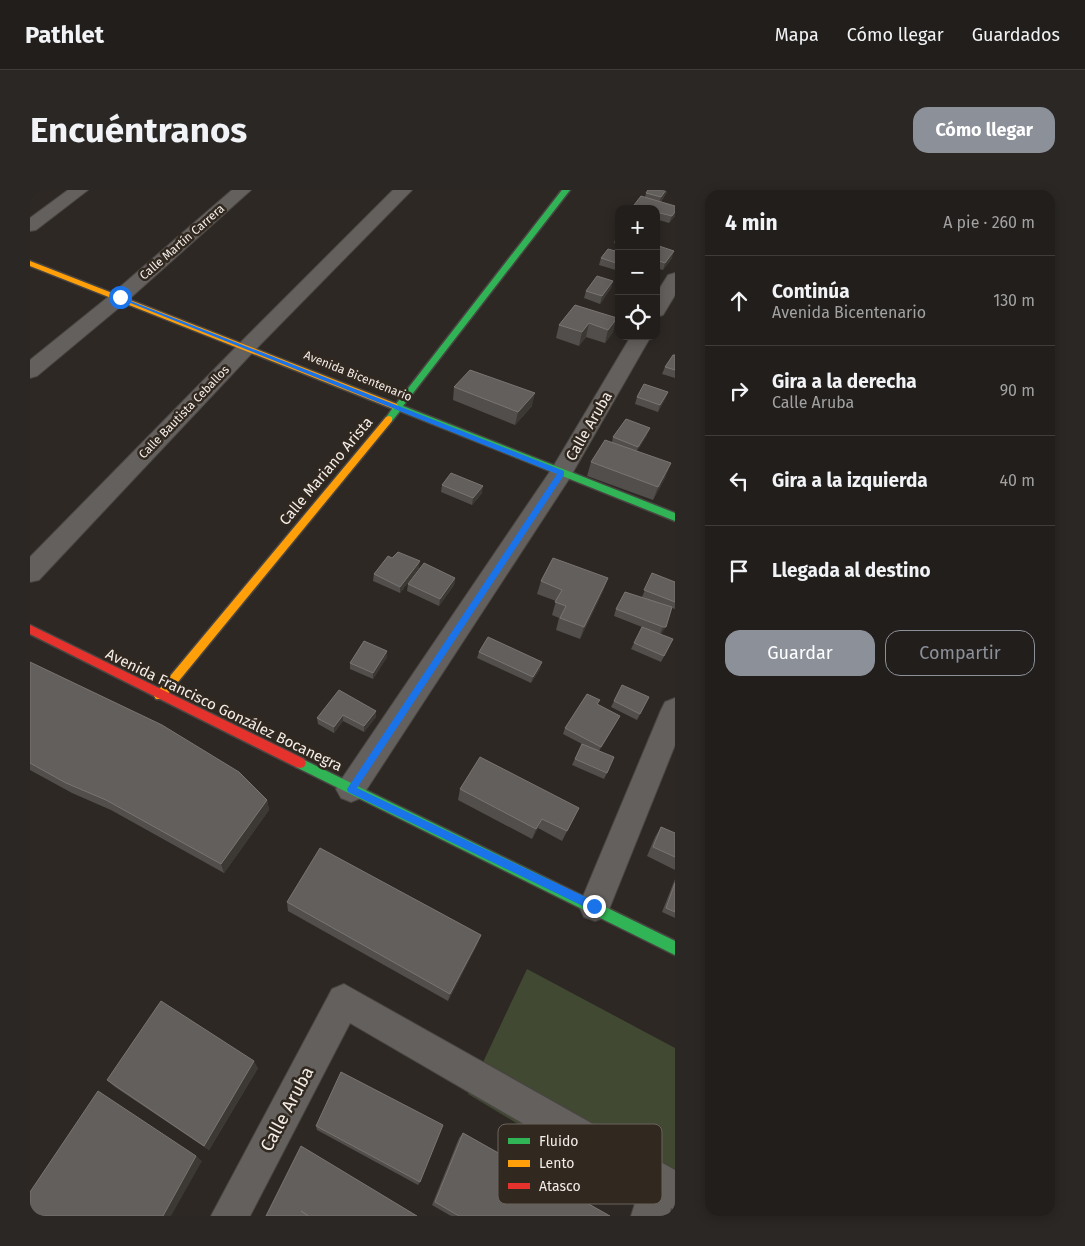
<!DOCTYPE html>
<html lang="es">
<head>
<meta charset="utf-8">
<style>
	:root { --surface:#221e1b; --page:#2a2724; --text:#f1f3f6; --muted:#a2a2a3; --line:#3f3c3a; --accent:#8c9099 }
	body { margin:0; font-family:"Fira Sans",sans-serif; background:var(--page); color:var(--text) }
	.controls { position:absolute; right:15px; top:15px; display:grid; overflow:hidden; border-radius:10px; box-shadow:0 2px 12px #0003 }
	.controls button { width:45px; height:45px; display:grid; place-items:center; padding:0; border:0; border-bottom:1px solid var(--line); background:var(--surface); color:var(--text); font:25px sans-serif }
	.stop { position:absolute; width:15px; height:15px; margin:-11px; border:4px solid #1a73e8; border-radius:50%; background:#fff }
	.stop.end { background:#1a73e8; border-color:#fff; box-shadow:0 1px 5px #0008 }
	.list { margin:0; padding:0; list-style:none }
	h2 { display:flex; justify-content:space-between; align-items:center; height:65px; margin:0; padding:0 20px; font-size:21px }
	h2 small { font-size:16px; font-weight:400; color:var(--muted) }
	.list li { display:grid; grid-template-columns:32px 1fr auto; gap:15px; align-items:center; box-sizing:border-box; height:90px; padding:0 20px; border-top:1px solid var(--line) }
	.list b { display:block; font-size:19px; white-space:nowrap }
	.list p { margin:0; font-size:16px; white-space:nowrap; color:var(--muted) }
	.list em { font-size:16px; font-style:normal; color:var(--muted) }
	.actions { display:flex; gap:10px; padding:15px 20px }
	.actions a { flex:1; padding:11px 0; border:1px solid var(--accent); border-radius:15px; text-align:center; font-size:18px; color:var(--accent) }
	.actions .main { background:var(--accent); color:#fff }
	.icon { flex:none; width:28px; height:28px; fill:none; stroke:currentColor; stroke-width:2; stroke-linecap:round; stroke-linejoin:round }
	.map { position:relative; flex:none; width:645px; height:1026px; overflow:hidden; border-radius:15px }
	header { display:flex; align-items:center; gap:30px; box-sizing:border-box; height:70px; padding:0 25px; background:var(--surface); border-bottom:1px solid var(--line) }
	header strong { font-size:24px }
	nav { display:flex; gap:28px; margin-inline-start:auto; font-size:18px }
	.intro { display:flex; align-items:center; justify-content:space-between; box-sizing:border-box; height:120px; padding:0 30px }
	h1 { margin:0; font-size:35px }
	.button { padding:12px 22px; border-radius:15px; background:var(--accent); color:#fff; font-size:18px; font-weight:700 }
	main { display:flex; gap:30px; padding:0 30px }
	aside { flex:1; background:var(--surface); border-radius:15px; box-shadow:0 2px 12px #0003 }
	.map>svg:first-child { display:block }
</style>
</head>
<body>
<header>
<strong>Pathlet</strong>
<nav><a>Mapa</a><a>Cómo llegar</a><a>Guardados</a></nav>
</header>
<div class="intro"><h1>Encuéntranos</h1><a class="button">Cómo llegar</a></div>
<main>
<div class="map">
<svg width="645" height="1026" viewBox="0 0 645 1026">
	<rect width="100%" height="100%" fill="#2d2824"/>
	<polygon fill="#414933" points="497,779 645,858 645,1026 641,1026 438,904"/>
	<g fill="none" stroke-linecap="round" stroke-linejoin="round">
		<defs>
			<g id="street">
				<polygon points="38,0 58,0 6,40 0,41 0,28"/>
				<polygon points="202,0 221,0 97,111 7,186 0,188 0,170 83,103"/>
				<polygon points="363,0 382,0 224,161 9,390 0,392 0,367 210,153"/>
				<polygon points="645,83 645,105 633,125 626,127 626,104 638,85"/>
				<polygon points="601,146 621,146 539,289 331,608 321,612 311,608 306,599 311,590 523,277"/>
				<polygon points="645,508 645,555 576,727 565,731 554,727 549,716 631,520 635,512"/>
				<polygon points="314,794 643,979 645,980 645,1020 641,1018 639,1026 601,1026 609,1001 320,833 220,1026 181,1026 302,799"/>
			</g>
			<g id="fast">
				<polygon points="532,0 540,0 373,216 645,323 645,331 370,221 362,231 359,232 355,229 362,219 360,216 361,214 366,214"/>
				<polygon points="270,568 645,751 645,765 266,577 264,573 266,569"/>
			</g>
			<g id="slow">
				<polygon points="0,71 367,214 368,216 364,219 361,218 0,76"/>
				<polygon points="359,226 362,227 362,231 134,509 126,509 124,506 126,503 356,227"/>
			</g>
			<polygon id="jam" points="0,435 274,569 276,573 274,577 270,578 266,577 0,444"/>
		</defs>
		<use href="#street" stroke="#494542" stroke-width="2"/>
		<use href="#fast" stroke="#494542" stroke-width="3"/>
		<use href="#slow" stroke="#494542" stroke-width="3"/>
		<use href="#jam" stroke="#494542" stroke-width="3"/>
		<use href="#street" fill="#64605d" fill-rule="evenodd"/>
		<use href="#fast" fill="#30b455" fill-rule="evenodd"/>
		<use href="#slow" fill="#ff9f0a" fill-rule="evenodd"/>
		<use href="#jam" fill="#e5322d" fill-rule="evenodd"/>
	</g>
	<g fill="#524e4b">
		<polygon points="618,0 638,0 631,12 645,22 645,26 639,33 629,30 626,39 626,19 603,19 604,15 615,7 616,3"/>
		<polygon points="589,40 589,54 584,53 586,46"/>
		<polygon points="626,55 642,68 633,80 626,78"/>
		<polygon points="589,62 589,81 569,75 571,68"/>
		<polygon points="583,91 581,98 570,114 554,108 556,101"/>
		<polygon points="545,115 583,142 575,153 556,147 549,156 526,148 529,135"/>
		<polygon points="645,165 645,188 632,184 635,177"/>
		<polygon points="424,197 502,216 485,235 423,210"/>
		<polygon points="638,202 635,209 628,222 605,214 607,207"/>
		<polygon points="617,245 607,261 636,286 623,310 557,286 561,272 582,252 583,247"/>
		<polygon points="412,295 452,303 442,315 411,302"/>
		<polygon points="389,378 370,403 343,391 344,384"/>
		<polygon points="622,383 645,392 645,419 642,418 632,443 630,444 643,449 631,472 601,459 612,437 584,426 586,419 619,410 612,407"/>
		<polygon points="425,388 424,395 409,416 377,401 378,394"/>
		<polygon points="578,388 573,401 550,449 526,440 529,428 522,425 526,411 507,404 511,391"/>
		<polygon points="449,462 510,479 501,493 447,468"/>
		<polygon points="357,467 343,489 320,479 320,473"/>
		<polygon points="0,472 237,610 239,620 194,683 81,620 42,603 0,580"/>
		<polygon points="619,507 607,530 581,517 584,511"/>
		<polygon points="568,515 590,526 569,561 577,583 574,589 542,575 552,554 533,544 535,538"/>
		<polygon points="346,521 346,527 334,542 313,531 304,543 288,534 287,528"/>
		<polygon points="430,599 549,618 532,651 508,638 502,649 428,610"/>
		<polygon points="631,637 645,643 645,680 617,666 625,647"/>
		<polygon points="645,689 645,728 632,722"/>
		<polygon points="257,712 451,745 448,753 418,811 258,721"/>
		<polygon points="228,878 179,960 85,897 77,890"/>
		<polygon points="286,936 390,992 388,995 287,940"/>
		<polygon points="433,943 580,1026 421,1026 402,1015 429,948"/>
	</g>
	<g fill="#3c3834">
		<polygon points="636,0 638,0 629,14 631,7"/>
		<polygon points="645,22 645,26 639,33 642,26"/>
		<polygon points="644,61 642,68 633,80 635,73"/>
		<polygon points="583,91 581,98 570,114 572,106"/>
		<polygon points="587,128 583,142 575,153 578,140"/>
		<polygon points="559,133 556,147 549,156 552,142"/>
		<polygon points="638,202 635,209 628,222 630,215"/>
		<polygon points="505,203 502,216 485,235 488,222"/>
		<polygon points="620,238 617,245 605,264 608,257"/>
		<polygon points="641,273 636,286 623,310 628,297"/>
		<polygon points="453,296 452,303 442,315 443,308"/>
		<polygon points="390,371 389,378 370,403 370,397"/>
		<polygon points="425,388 424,395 409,416 410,409"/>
		<polygon points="578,388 573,401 550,449 554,437"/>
		<polygon points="633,437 636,437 632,443 630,444"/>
		<polygon points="357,461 357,467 343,489 343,483"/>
		<polygon points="512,472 510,479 501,493 503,487"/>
		<polygon points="346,521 346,527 334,542 334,536"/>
		<polygon points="313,525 313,531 304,543 304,537"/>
		<polygon points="590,526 587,532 568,563 571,557"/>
		<polygon points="237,610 239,620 194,683 191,674"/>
		<polygon points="512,629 508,638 502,649 506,639"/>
		<polygon points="451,745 448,753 418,811 420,804"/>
		<polygon points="224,871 228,878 179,960 174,956"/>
		<polygon points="166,966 172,971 141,1026 133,1026"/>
	</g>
	<g fill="#635f5c" stroke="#7a7572">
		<polygon points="618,0 636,0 631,7 616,3"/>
		<polygon points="611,6 645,16 645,22 642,26 626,22 626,19 616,19 604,15"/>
		<polygon points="626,29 629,30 626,35"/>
		<polygon points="589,40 589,47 586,46"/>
		<polygon points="626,55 644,61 635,73 626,70"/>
		<polygon points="578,59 589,62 589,74 571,68"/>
		<polygon points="567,86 583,91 572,106 556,101"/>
		<polygon points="545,115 587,128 578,140 559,133 552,142 529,135"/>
		<polygon points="643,165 645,165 645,180 635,177"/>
		<polygon points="440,180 505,203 488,222 424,197"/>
		<polygon points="614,194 638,202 630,215 607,207"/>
		<polygon points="596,229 620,238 608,257 583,247"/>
		<polygon points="575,250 641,273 628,297 561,272"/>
		<polygon points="421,283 453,296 443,308 412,295"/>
		<polygon points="368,362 390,371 370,397 344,384 358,366 362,368"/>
		<polygon points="523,368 578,388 554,437 530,428 536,416 525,412 532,400 511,391"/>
		<polygon points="394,373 425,388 410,409 378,394"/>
		<polygon points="622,383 645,392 645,412 614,400"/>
		<polygon points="595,402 642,417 636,437 633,437 586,419"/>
		<polygon points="612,437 643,449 634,466 604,453"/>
		<polygon points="458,447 512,472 503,487 449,462"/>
		<polygon points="334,451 357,461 343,483 320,473"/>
		<polygon points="0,472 132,535 209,582 237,610 191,674 76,610 36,593 0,573"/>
		<polygon points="592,495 619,507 610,524 584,511"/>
		<polygon points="309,500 346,521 334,536 313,525 304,537 287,528"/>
		<polygon points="557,504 570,510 567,514 590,526 571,557 535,538"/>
		<polygon points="552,554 584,567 577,583 545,569"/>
		<polygon points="450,567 549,618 537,641 512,629 506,639 430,599"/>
		<polygon points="631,637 645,643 645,667 623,657"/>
		<polygon points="290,658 451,745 420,804 257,712"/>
		<polygon points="645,693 645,722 636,718"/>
		<polygon points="131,811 224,871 174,956 77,890"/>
		<polygon points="311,882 413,935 390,992 286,936"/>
		<polygon points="68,901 166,966 133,1026 0,1026 0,1002"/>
		<polygon points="433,943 580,1026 429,1026 405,1012"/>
		<polygon points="271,956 387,1026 279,1026 271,1021 278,1026 236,1026"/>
	</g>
	<polygon fill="#1a73e8" points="88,106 534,281 534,285 327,598 568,713 568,720 561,720 318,602 317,599 527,284 88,108"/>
	<g text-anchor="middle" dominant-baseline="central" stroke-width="5" stroke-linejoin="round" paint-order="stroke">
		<g font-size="12" fill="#f3ede8" stroke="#312820">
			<text transform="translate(152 52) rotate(-41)">Calle Martín Carrera</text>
			<text transform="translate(328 186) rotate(22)">Avenida Bicentenario</text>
			<text transform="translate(154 222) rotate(-46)">Calle Bautista Ceballos</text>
		</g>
		<g font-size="15" fill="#f3ede8" stroke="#312820">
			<text transform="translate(559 236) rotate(-60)">Calle Aruba</text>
			<text transform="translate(296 281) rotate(-50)">Calle Mariano Arista</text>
			<text transform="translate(194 520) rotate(26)">Avenida Francisco González Bocanegra</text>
		</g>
		<g font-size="18" fill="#f3ede8" stroke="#312820">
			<text transform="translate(257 919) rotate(-62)">Calle Aruba</text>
		</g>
	</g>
	<rect x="468" y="934" width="164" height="80" rx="8" fill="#312820" stroke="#6b635c" stroke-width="1"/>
	<rect x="478" y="948" width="22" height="6" fill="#30b455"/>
	<rect x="478" y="970" width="22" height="7" fill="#ff9f0a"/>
	<rect x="478" y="993" width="22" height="6" fill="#e5322d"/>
	<g font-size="14" fill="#f3ede8">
		<text x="509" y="956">Fluido</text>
		<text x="509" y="978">Lento</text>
		<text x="509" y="1001">Atasco</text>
	</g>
</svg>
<div class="controls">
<button>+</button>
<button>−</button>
<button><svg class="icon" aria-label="locate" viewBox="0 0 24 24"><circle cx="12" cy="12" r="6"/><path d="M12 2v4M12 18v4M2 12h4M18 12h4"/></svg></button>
</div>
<div class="stop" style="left:90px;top:107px"></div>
<div class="stop end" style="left:564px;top:716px"></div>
</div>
<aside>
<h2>4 min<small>A pie · 260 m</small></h2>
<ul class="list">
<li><svg class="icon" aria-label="ahead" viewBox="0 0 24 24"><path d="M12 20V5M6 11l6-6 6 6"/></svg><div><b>Continúa</b><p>Avenida Bicentenario</p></div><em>130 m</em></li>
<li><svg class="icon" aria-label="right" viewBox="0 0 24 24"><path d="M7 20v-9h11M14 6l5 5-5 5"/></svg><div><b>Gira a la derecha</b><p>Calle Aruba</p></div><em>90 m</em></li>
<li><svg class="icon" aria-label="left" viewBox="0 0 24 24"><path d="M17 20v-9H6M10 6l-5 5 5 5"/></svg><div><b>Gira a la izquierda</b></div><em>40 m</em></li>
<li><svg class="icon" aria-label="arrive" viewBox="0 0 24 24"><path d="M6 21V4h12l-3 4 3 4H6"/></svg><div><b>Llegada al destino</b></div></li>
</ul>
<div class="actions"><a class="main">Guardar</a><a>Compartir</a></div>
</aside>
</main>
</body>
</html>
